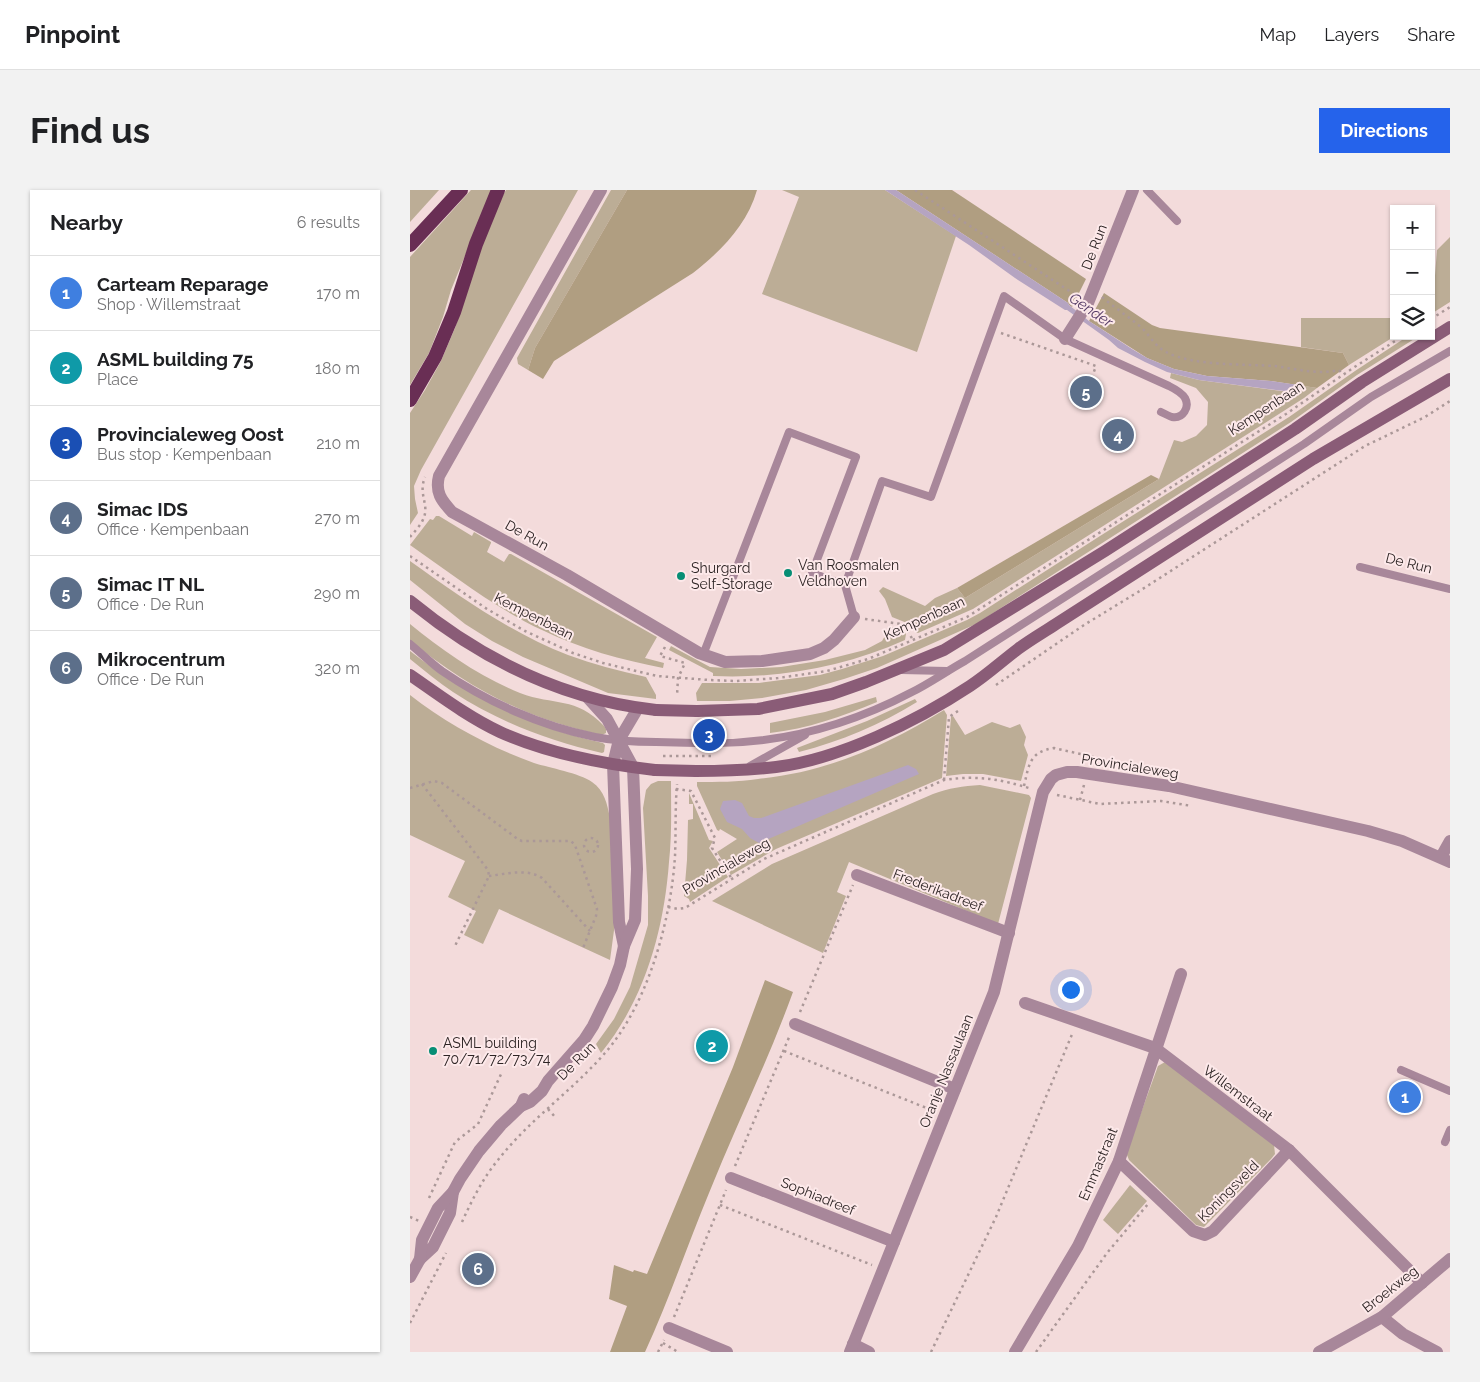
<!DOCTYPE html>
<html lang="en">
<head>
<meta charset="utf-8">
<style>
	:root { --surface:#fff; --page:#f2f2f2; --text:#202124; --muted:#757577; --line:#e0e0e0; --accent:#2563eb }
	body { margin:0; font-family:Raleway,sans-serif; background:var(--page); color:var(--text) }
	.controls { position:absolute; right:15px; top:15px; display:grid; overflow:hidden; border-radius:0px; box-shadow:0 1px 4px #0004 }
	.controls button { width:45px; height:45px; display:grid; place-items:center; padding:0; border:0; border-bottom:1px solid var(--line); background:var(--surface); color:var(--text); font:25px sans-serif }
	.you { position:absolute; left:660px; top:799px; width:18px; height:18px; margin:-12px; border:4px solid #fff; border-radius:50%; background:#1a73e8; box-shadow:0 0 0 8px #1a73e833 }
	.badge { display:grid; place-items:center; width:32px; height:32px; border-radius:50%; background:var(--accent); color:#fff; font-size:16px; font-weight:700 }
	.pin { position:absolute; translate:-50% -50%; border:2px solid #fff; box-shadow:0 1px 5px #0006 }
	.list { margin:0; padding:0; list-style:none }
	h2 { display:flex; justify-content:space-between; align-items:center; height:65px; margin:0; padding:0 20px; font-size:21px }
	h2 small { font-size:16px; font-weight:400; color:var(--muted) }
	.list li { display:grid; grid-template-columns:32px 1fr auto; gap:15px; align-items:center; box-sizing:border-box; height:75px; padding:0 20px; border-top:1px solid var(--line) }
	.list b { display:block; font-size:19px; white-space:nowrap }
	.list p { margin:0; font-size:16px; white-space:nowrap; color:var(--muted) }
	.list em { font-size:16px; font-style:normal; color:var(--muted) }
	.icon { flex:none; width:28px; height:28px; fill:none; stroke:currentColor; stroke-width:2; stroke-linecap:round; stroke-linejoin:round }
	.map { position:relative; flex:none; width:1040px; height:1162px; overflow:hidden; border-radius:0px }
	header { display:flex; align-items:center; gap:30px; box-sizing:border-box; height:70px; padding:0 25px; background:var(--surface); border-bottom:1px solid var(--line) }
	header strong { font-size:24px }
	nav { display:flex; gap:28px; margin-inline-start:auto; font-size:18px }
	.intro { display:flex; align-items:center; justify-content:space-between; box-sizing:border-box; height:120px; padding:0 30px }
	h1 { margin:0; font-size:35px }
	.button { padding:12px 22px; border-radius:0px; background:var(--accent); color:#fff; font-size:18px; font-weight:700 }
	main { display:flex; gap:30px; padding:0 30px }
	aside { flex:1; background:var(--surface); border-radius:0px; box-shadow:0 1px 4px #0004 }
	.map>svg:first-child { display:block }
</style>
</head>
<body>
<header>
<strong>Pinpoint</strong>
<nav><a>Map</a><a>Layers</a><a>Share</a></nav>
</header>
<div class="intro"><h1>Find us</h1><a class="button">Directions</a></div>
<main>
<aside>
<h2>Nearby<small>6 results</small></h2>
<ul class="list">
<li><span class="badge" style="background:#3f7fe0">1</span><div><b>Carteam Reparage</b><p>Shop · Willemstraat</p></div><em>170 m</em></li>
<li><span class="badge" style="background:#0f9aa8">2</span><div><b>ASML building 75</b><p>Place</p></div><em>180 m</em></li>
<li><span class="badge" style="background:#1a4fb4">3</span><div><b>Provincialeweg Oost</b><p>Bus stop · Kempenbaan</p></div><em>210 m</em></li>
<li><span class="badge" style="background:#5c6f8a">4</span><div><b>Simac IDS</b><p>Office · Kempenbaan</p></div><em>270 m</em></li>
<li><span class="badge" style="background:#5c6f8a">5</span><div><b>Simac IT NL</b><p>Office · De Run</p></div><em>290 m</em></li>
<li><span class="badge" style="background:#5c6f8a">6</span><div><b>Mikrocentrum</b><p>Office · De Run</p></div><em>320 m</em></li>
</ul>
</aside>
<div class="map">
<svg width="1040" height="1162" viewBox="0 0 1040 1162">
	<rect width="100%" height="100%" fill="#f3dbdb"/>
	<g fill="#bcad96">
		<polygon points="0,0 29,0 0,32"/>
		<polygon points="61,0 82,0 41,100 33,127 19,163 0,195 0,67"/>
		<polygon points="96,0 168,0 11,280 4,296 5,309 8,323 0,335 0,223 15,200 31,171 45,138 71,59 88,14"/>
		<polygon points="201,0 217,0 125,158 118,180 108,174 107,168"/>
		<polygon points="372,0 475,0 546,46 507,162 352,104 389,7"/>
		<polygon points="1040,47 1040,112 1021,124 1021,111 1023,111 1027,60"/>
		<polygon points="891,128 984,128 985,146 939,175 933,163 891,157"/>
		<polygon points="998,146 1009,146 947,185 881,232 566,434 467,478 434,489 396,500 352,508 320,511 287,511 286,503 292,493 349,493 410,485 432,479 473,466 557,430 570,423 690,346 879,227 945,181"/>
		<polygon points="761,183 789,190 887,203 890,203 891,198 888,197 888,195 907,198 894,208 563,419 508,443 505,442 497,433 482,427 475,409 469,401 473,397 515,416 525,408 547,398 555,408 749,289 764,250 772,252 786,246 797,235 798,212 786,198 760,188"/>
		<path d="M 26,326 L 29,326 L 62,346 L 64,342 L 81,352 L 81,353 L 77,362 L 94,372 L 99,364 L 101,364 L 247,447 L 235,468 L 254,473 L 253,478 C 212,470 171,459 132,440 C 85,418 43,385 0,355 L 20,329 L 23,330 Z"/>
		<path d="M 0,371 C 49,406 101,443 158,465 C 183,474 209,481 236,487 L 246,505 L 246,509 L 198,503 L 113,467 L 82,451 L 55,434 L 0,390 Z"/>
		<path d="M 0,434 C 33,461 70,487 110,503 C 144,516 166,506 194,536 L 196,539 L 196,543 L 192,545 C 115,528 62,500 0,451 Z"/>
		<path d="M 483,437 L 493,439 L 496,444 L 495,450 C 435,477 368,489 303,486 L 303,483 L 259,460 L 261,456 L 300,477 L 331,479 L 371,477 L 415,470 L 455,460 L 472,451 L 479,439 Z"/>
		<path d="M 0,461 C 60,508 119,536 193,553 L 195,555 L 194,562 L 192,563 C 139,551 89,532 43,502 C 28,492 14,480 0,469 Z"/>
		<path d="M 0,505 C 37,534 80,557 124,573 C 140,578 169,583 182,592 C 195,601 197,614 200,628 L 205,733 L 200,770 L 89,719 L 73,754 L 54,745 L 66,721 L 38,707 L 55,671 L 0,645 Z"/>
		<path d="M 466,507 L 467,512 C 433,526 397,539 360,543 L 360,533 L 415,522 Z"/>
		<path d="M 505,509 L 507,512 C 470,535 431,551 389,562 L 387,558 L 457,531 Z"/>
		<path d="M 534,520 L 537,525 L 532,588 L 366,659 L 321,685 L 307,662 L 327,649 L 310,639 L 309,641 L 307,640 L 287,596 L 287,592 C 307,592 328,592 348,589 C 417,582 476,556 534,520 Z"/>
		<polygon points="543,526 555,545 582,532 600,538 610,534 616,547 614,555 618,565 611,591 573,584 553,584 536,586 541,527"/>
		<path d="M 248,591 L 261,591 C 261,618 262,645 259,672 C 254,740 235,809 191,863 L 186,854 L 204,829 L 220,797 L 238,735 L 238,706 L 233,618 L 236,600 L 241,594 Z"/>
		<path d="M 570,595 L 619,605 L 621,608 L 588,734 L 439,672 L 427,702 L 436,706 L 413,763 L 302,711 L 362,674 L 523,604 C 539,598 553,596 570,595 Z"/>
		<polygon points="279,603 299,650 303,651 299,658 318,687 280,712 279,709 274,706 277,670 278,630 283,629 283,614 279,614"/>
		<polygon points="755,872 864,955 865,964 861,969 794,1037 786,1035 719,970 717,965 717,961 748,876"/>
		<polygon points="720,995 737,1011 708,1044 693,1030"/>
	</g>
	<g fill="#b09e81">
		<path d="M 217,0 L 347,0 C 337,35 311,61 283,83 L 144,171 L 133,189 L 118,180 L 125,158 Z"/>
		<polygon points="486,0 542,0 676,89 662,117 659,115 658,113"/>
		<polygon points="694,103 742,135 750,138 933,163 939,175 907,198 861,191 797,186 764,179 737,168 679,131"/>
		<polygon points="741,285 749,289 555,408 547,398"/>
		<path d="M 355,790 L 383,802 C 358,871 326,936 299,1003 C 277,1056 259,1110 235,1162 L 200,1162 L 217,1116 L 199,1109 L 204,1075 L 223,1082 L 224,1080 L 237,1084 L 323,877 Z"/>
	</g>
	<g fill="#b5a4c1">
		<polygon points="475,0 486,0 658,113 659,115 679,131 722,159 737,168 764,179 797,186 861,191 888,195 889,198 891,198 890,203 789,190 757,182 735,172 708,158 699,150 657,120 655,120 605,88 559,55"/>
		<polygon points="498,575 506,579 509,584 349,653 340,648 332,639 317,632 310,619 313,611 325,610 332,613 339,626 344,628 351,628"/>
	</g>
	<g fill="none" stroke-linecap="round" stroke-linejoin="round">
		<g stroke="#ab9898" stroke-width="2.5" stroke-dasharray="2.5 4" stroke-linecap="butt">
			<polyline points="505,0 667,106"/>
			<path d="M 692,107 C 705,118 719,127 732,138 C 740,146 745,156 756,162 C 782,176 834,174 865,176 C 886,179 908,185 929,180 L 933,185"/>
			<polyline points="1021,129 1040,117"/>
			<polyline points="591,143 686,176 682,187"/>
			<path d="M 0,347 C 5,341 12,334 14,327 C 19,314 8,304 15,287"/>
			<polyline points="0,366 77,419 115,441 163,463 193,473 247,486 299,490 326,491 368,488 417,481 458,469 557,427 876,224 943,178 993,146"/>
			<polyline points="455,429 491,434 495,437 503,450"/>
			<polyline points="255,457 250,466 275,473 268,488 267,506"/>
			<polyline points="586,495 674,435 728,402 955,256 1015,227 1040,211"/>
			<polyline points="253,566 301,566"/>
			<polyline points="534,590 539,527 551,519"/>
			<polyline points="12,594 78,680 79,686 45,756"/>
			<path d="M 614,596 C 619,575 619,562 644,558 L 727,577"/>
			<polyline points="0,598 24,591 32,593 109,650 112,651 161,651 165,655 187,719 186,726 173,758"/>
			<polyline points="266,599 281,601 305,648 302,658 322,689"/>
			<polyline points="647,605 690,614 751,611 782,616"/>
			<polyline points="670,610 674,595"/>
			<circle cx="181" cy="655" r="7"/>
			<path d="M 79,686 C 96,684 117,678 132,688 L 180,741"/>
			<path d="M 258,717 L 268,719 L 275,718 L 354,669 L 534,590 C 568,585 590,589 622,599"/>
			<polyline points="390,822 443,695"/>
			<polyline points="374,861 524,921"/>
			<polyline points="138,919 146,928"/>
			<polyline points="325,976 380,845"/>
			<polyline points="19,1008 45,952 68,934 92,882"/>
			<polyline points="310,1015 462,1075"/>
			<polyline points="0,1027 9,1031"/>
			<path d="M 52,1032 C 62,1010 73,988 88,970 C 119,930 162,901 195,863 C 238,814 261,730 265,666 C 266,642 265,618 267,594"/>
			<polyline points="264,1127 316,1000"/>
			<polyline points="0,1133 36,1063"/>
			<polyline points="253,1153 268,1162"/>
			<polyline points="248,1162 254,1150"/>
			<polyline points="521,1162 586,1027 663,842"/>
			<polyline points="626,1162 697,1063 738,1014"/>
		</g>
		<g stroke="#a8879a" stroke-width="8">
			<polyline points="737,0 767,31"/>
			<polyline points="950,377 1040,399"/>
			<path d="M 444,427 L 435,395 L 472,291 L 521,307 L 594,106 L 655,149 L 759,196 C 765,199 772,203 775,208 C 780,217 773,229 762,227 C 759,226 755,224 751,222"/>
			<path d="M 0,454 C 11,463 21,473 32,481 C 77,512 131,536 185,547 C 205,551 225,552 246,552"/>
			<polyline points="293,465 379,242 446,267 402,383 435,395"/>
			<polyline points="491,480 537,481"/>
			<path d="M 286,553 C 363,556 434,538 502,502 C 520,493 537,481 555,471 L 894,254 L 961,207 L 1040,161"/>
			<polyline points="340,576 395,545"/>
			<polyline points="991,880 1040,901"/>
			<polyline points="1035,952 1040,940"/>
		</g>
		<g stroke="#a8879a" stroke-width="12">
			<path d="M 191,0 L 29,286 C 25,302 31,310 42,322 L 157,385 L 289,463 L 315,472 L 352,471 L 400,464 L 414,458 L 424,450 L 444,427"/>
			<polyline points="655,149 678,113 723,0"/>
			<polyline points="1031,667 1040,651"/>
			<polyline points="447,685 599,743"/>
			<polyline points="615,813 745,858 879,960 1012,1093"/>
			<polyline points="385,834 545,899"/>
			<polyline points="709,971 783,1041 795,1045 803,1041 879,960"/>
			<polyline points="321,988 484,1052"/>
			<polyline points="972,1127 993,1144 1027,1162"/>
			<polyline points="259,1138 317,1162"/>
			<polyline points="443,1154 459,1162"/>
			<polyline points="440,1162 584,802 633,602 641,589 646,585 657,582 667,582 759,596 958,641 992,651 1040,672"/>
			<polyline points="605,1162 668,1056 709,971 771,784"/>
			<polyline points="909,1162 972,1127 1040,1069"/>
		</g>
		<g stroke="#a8879a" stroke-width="12">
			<polyline points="214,756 209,732 203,574 209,550 228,518"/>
			<polyline points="111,916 120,912 132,901 138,891 174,850 183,836 202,797 210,775 214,756 225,730 227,679 223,577 197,529 178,508"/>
			<polyline points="10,1069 23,1057 40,1023 43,1002"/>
			<polyline points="0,1087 10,1069 12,1050 28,1018 43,1002 50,989 69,961 91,935 111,916 114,909"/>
		</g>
		<g stroke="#8a5c77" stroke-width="12">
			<path d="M 0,411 C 72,470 153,510 246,520"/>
			<path d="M 0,485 C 29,505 58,527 90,542 C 139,564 193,574 245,580"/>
			<polyline points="287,521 348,519 422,504 456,492 534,460 695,361 885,239 952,192 1040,137"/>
			<path d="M 286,581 C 313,581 339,580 366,577 C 430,569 507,531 560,496 C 577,485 592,471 608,459 C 620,450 634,442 646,434 L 903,269 L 1040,189"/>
		</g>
		<g stroke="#692e54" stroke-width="14">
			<polyline points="0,55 51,0"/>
			<polyline points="0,210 25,167 44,122 66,54 88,0"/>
		</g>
		<polyline stroke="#a8879a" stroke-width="8" points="246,552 286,553"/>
		<g stroke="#8a5c77" stroke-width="12">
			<polyline points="246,520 287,521"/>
			<polyline points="245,580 286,581"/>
		</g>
	</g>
	<g fill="#078e75" stroke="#fde9ea" stroke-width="2">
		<circle cx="378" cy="383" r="5"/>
		<circle cx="271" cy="386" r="5"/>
		<circle cx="23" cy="861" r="5"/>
	</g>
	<g text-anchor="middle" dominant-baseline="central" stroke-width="4" stroke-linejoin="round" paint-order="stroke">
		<g font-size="14" fill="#2d2424" stroke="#fde9ea">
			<text transform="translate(684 57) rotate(-69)">De Run</text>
			<text transform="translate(856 218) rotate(-33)">Kempenbaan</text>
			<text transform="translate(117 345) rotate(29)">De Run</text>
			<text transform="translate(999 373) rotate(14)">De Run</text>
			<text transform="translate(124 426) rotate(27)">Kempenbaan</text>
			<text transform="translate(514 428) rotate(-24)">Kempenbaan</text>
			<text transform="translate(720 576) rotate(9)">Provincialeweg</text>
			<text transform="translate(316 676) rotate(-30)">Provincialeweg</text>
			<text transform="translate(528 700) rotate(21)">Frederikadreef</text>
			<text transform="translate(166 871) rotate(-45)">De Run</text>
			<text transform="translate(536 881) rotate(-68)">Oranje Nassaulaan</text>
			<text transform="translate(828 903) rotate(37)">Willemstraat</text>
			<text transform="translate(688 974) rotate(-67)">Emmastraat</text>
			<text transform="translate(818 1001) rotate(-45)">Koningsveld</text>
			<text transform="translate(408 1006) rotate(22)">Sophiadreef</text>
			<text transform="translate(980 1099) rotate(-38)">Broekweg</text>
		</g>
		<g font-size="14" fill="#2d2424" stroke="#fde9ea" text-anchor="start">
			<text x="388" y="375">Van Roosmalen<tspan x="388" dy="16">Veldhoven</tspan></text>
			<text x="281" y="378">Shurgard<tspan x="281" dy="16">Self-Storage</tspan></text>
			<text x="33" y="853">ASML building<tspan x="33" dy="16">70/71/72/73/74</tspan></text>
		</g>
		<g font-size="15" font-style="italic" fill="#583e68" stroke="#fde9ea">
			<text transform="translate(681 120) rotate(34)">Gender</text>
		</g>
	</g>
</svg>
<div class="controls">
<button>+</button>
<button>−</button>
<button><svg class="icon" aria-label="layers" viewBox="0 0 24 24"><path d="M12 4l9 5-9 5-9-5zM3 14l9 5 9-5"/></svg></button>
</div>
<div class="you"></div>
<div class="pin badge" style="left:995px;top:907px;background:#3f7fe0">1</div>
<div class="pin badge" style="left:302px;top:856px;background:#0f9aa8">2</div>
<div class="pin badge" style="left:299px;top:545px;background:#1a4fb4">3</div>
<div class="pin badge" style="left:708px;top:245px;background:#5c6f8a">4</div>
<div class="pin badge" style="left:676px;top:202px;background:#5c6f8a">5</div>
<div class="pin badge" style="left:68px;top:1079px;background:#5c6f8a">6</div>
</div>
</main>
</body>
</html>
